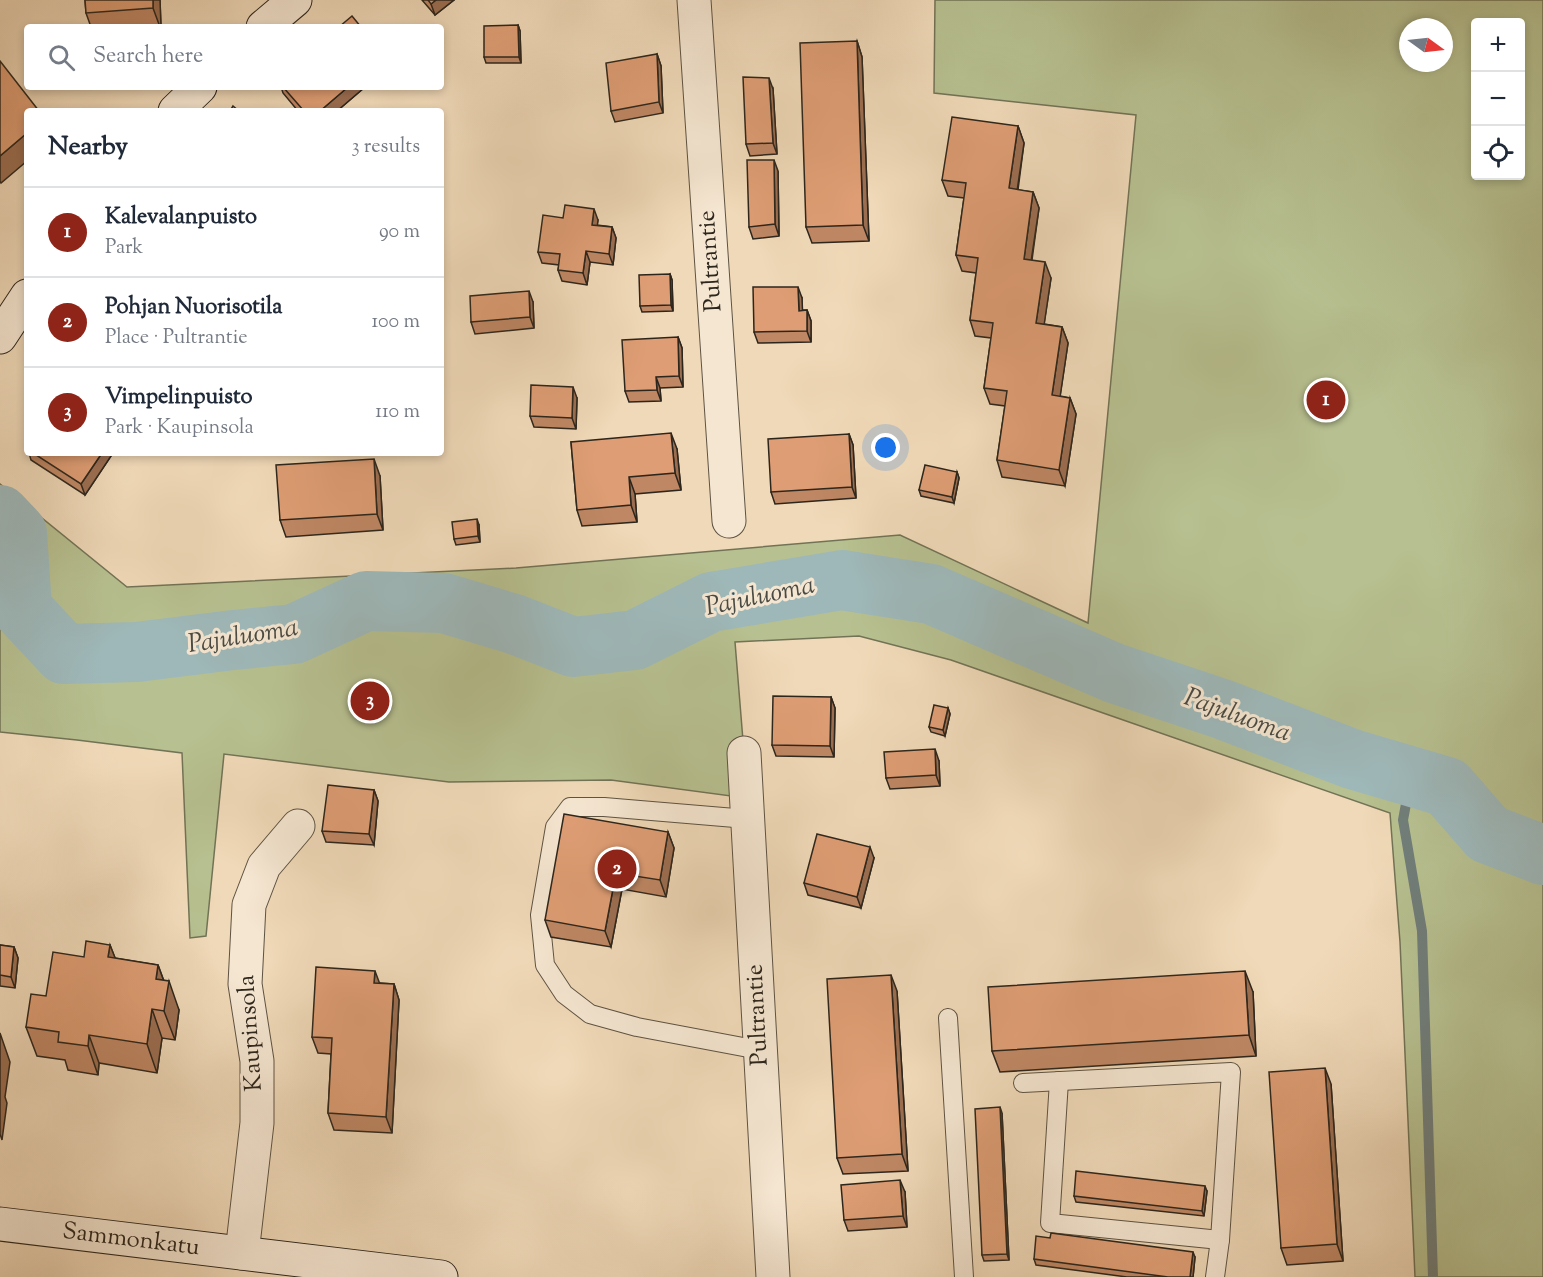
<!DOCTYPE html>
<html lang="en">
<head>
<meta charset="utf-8">
<style>
	:root { --surface:#fff; --page:#f6f6f7; --text:#1f2937; --muted:#747a83; --line:#e0e1e3; --accent:#8f2418 }
	body { margin:0; font-family:"Sorts Mill Goudy",serif; background:var(--page); color:var(--text) }
	.controls { position:absolute; right:18px; top:18px; display:grid; overflow:hidden; border-radius:6px; box-shadow:0 3px 9px #0003 }
	.controls button { width:54px; height:54px; display:grid; place-items:center; padding:0; border:0; border-bottom:2px solid var(--line); background:var(--surface); color:var(--text); font:30px sans-serif }
	.compass { position:absolute; left:1399px; top:18px; width:54px; height:54px; border-radius:50%; background:var(--surface); box-shadow:0 3px 9px #0003; rotate:105deg }
	.you { position:absolute; left:886px; top:448px; width:21px; height:21px; margin:-15px; border:4px solid #fff; border-radius:50%; background:#1a73e8; box-shadow:0 0 0 9px #1a73e833 }
	.badge { display:grid; place-items:center; width:39px; height:39px; border-radius:50%; background:var(--accent); color:#fff; font-size:20px; font-weight:700 }
	.pin { position:absolute; translate:-50% -50%; border:3px solid #fff; box-shadow:0 2px 6px #0006 }
	.list { margin:0; padding:0; list-style:none }
	h2 { display:flex; justify-content:space-between; align-items:center; height:78px; margin:0; padding:0 24px; font-size:26px }
	h2 small { font-size:20px; font-weight:400; color:var(--muted) }
	.list li { display:grid; grid-template-columns:39px 1fr auto; gap:18px; align-items:center; box-sizing:border-box; height:90px; padding:0 24px; border-top:2px solid var(--line) }
	.list b { display:block; font-size:22px; white-space:nowrap }
	.list p { margin:0; font-size:20px; white-space:nowrap; color:var(--muted) }
	.list em { font-size:20px; font-style:normal; color:var(--muted) }
	.icon { flex:none; width:33px; height:33px; fill:none; stroke:currentColor; stroke-width:2; stroke-linecap:round; stroke-linejoin:round }
	.map { position:relative; flex:none; width:1543px; height:1277px; overflow:hidden }
	.search { position:absolute; background:var(--surface); box-shadow:0 3px 9px #0003; left:24px; top:24px; width:420px; height:66px; display:flex; align-items:center; gap:15px; box-sizing:border-box; padding:0 21px; border-radius:6px; color:var(--muted); font-size:22px }
	.panel { position:absolute; background:var(--surface); box-shadow:0 3px 9px #0003; left:24px; top:108px; width:420px; height:348px; border-radius:6px }
	.map>svg:first-child { display:block }
</style>
</head>
<body>
<div class="map">
<svg width="1543" height="1277" viewBox="0 0 1543 1277">
	<rect width="100%" height="100%" fill="#f0d9b8"/>
	<filter id="stains"><feTurbulence type="fractalNoise" baseFrequency=".00333" numOctaves="4"/><feColorMatrix values="0 0 0 0 .2 0 0 0 0 .09 0 0 0 0 .02 0 0 0 .5 -.17"/></filter>
	<radialGradient id="worn" r=".72"><stop offset=".6" stop-color="#630" stop-opacity="0"/><stop offset="1" stop-color="#630" stop-opacity=".3"/></radialGradient>
	<path fill="#b7c090" stroke="#727356" stroke-width="1.5" fill-rule="evenodd" d="M 935,0 L 1543,0 L 1543,1277 L 1415,1277 L 1400,942 L 1390,813 L 951,660 L 859,636 L 735,642 L 744,753 L 731,796 L 611,780 L 449,782 L 224,754 L 206,936 L 190,938 L 182,753 L 77,740 L 0,732 L 0,484 L 127,587 L 516,568 L 900,535 L 1088,623 L 1136,115 L 934,93 ZM 1476,22 L 1520,22 L 1520,176 L 1476,176 ZM 1408,27 L 1444,27 L 1444,63 L 1408,63 Z"/>
	<g fill="none" stroke-linecap="round" stroke-linejoin="round">
		<polyline stroke="#717e7a" stroke-width="10" points="1411,777 1403,820 1422,931 1433,1277"/>
		<polyline stroke="#9eb8b9" stroke-width="60" points="0,515 17,533 22,609 64,654 137,652 233,640 294,634 366,601 444,603 514,624 573,647 635,640 711,602 842,580 931,594 1114,673 1222,709 1352,759 1447,787 1488,834 1543,855"/>
		<defs>
			<g id="lane">
				<polyline points="747,819 604,807 570,807 555,827 540,915 545,965 564,994 590,1014 637,1027 759,1050"/>
				<polyline points="948,1018 964,1277"/>
				<polyline points="1059,1081 1050,1223 1220,1240"/>
				<polyline points="1023,1083 1231,1072 1220,1240 1215,1277"/>
			</g>
			<g id="street">
				<polyline points="694,0 729,521"/>
				<polyline points="744,753 773,1277"/>
				<polyline points="242,1253 257,1123 257,1061 245,984 249,905 264,866 298,826"/>
			</g>
			<g id="secondary">
				<polyline points="263,27 295,0"/>
				<polyline points="175,111 200,87"/>
				<polyline points="0,337 27,296"/>
				<polyline points="0,1224 441,1277"/>
			</g>
		</defs>
		<use href="#lane" stroke="#5e5343" stroke-width="20"/>
		<use href="#street" stroke="#5e5343" stroke-width="35"/>
		<use href="#secondary" stroke="#2d261c" stroke-width="35"/>
		<use href="#lane" stroke="#f5e6d1" stroke-width="18"/>
		<use href="#street" stroke="#f5e6d1" stroke-width="33"/>
		<use href="#secondary" stroke="#f5e6d1" stroke-width="33"/>
	</g>
	<g fill="#bf8764" stroke="#2d261c" stroke-width="1.5">
		<polygon points="85,0 160,0 161,27 91,27 86,13"/>
		<polygon points="422,0 454,0 435,15"/>
		<polygon points="518,25 520,31 521,63 486,63 484,57"/>
		<polygon points="857,41 862,57 869,241 812,243 806,227"/>
		<polygon points="657,54 661,66 663,113 615,122 611,111"/>
		<polygon points="281,87 365,87 337,111 298,111 283,93"/>
		<polygon points="773,89 777,154 750,156 746,144"/>
		<polygon points="1018,126 1024,143 1018,190 1033,192 1039,208 1032,260 1051,278 1044,324 1062,327 1068,343 1060,396 1070,398 1076,414 1065,486 1002,477 997,460 1005,406 990,404 984,388 991,338 975,336 970,320 976,273 962,271 956,255 964,198 948,196 942,180"/>
		<polygon points="778,171 779,236 753,239 749,227"/>
		<polygon points="563,218 598,220 597,225 612,227 616,238 613,265 590,262 587,285 562,281 558,270 559,265 542,263 538,252"/>
		<polygon points="670,274 672,280 673,311 642,312 640,306"/>
		<polygon points="802,298 802,310 807,310 811,321 811,342 758,343 754,332"/>
		<polygon points="533,302 534,328 475,334 471,322"/>
		<polygon points="678,337 682,348 683,387 660,388 661,401 629,402 625,391"/>
		<polygon points="577,398 576,429 534,427 530,416"/>
		<polygon points="849,434 853,445 856,498 775,504 771,492"/>
		<polygon points="571,442 677,449 681,490 635,494 637,522 582,526 577,510"/>
		<polygon points="29,453 113,453 85,495 31,460"/>
		<polygon points="957,472 959,478 954,503 921,496 919,490"/>
		<polygon points="380,476 383,530 286,537 280,520"/>
		<polygon points="479,525 480,542 456,545 454,539"/>
		<polygon points="831,697 835,708 834,757 776,756 772,745"/>
		<polygon points="948,708 950,714 945,736 931,732 929,727"/>
		<polygon points="939,761 940,786 890,789 886,778"/>
		<polygon points="374,790 378,801 374,845 326,842 322,831"/>
		<polygon points="668,832 674,848 666,897 622,889 611,947 551,937 545,920"/>
		<polygon points="874,858 861,908 808,895 804,883"/>
		<polygon points="0,945 14,947 18,958 15,988 0,986"/>
		<polygon points="110,945 115,958 158,965 164,981 179,1010 175,1040 162,1038 157,1073 99,1063 98,1075 68,1070 65,1060 37,1056 26,1027 46,996"/>
		<polygon points="380,983 394,984 399,1000 392,1133 334,1130 328,1113 331,1054 318,1053 312,1037"/>
		<polygon points="897,991 908,1171 843,1174 837,1158"/>
		<polygon points="1253,992 1256,1056 1000,1072 992,1051"/>
		<polygon points="1331,1084 1343,1261 1287,1265 1281,1248"/>
		<polygon points="1002,1113 1009,1260 984,1261 982,1255"/>
		<polygon points="1207,1191 1204,1216 1076,1202 1074,1196"/>
		<polygon points="905,1192 907,1227 848,1231 844,1220"/>
		<polygon points="1050,1238 1195,1257 1193,1277 1127,1277 1036,1265 1034,1259"/>
	</g>
	<g fill="#9b6e51" stroke="#2d261c" stroke-width="1.5">
		<polygon points="153,0 160,0 161,27 160,27 153,8"/>
		<polygon points="436,0 454,0 435,15 431,4"/>
		<polygon points="518,25 520,31 521,63 519,57"/>
		<polygon points="857,41 862,57 869,241 863,225"/>
		<polygon points="657,54 661,66 663,113 659,102"/>
		<polygon points="769,78 773,89 777,154 773,143"/>
		<polygon points="348,87 365,87 337,111 320,111"/>
		<polygon points="1018,126 1024,143 1015,205 1009,188"/>
		<polygon points="27,133 27,161 1,183 0,181 0,156"/>
		<polygon points="774,160 778,171 779,236 775,224"/>
		<polygon points="1033,192 1039,208 1029,275 1024,259"/>
		<polygon points="594,209 598,220 596,236 592,225"/>
		<polygon points="612,227 616,238 613,265 609,254"/>
		<polygon points="586,251 590,262 587,285 583,273"/>
		<polygon points="1045,262 1051,278 1042,339 1036,323"/>
		<polygon points="670,274 672,280 673,311 671,305"/>
		<polygon points="798,287 802,298 803,322 799,311"/>
		<polygon points="529,291 533,302 534,328 530,317"/>
		<polygon points="807,310 811,321 811,342 807,331"/>
		<polygon points="1062,327 1068,343 1058,411 1052,395"/>
		<polygon points="678,337 682,348 683,387 679,376"/>
		<polygon points="656,377 660,388 661,401 657,390"/>
		<polygon points="573,387 577,398 576,429 572,418"/>
		<polygon points="1070,398 1076,414 1065,486 1059,470"/>
		<polygon points="671,433 677,449 681,490 675,473"/>
		<polygon points="849,434 853,445 856,498 852,487"/>
		<polygon points="102,453 113,453 85,495 81,484"/>
		<polygon points="374,459 380,476 383,530 377,514"/>
		<polygon points="957,472 959,478 954,503 952,497"/>
		<polygon points="629,477 635,494 637,522 631,505"/>
		<polygon points="477,519 479,525 480,542 478,536"/>
		<polygon points="831,697 835,708 834,757 830,746"/>
		<polygon points="948,708 950,714 945,736 943,730"/>
		<polygon points="935,749 939,761 940,786 936,775"/>
		<polygon points="374,790 378,801 374,845 369,834"/>
		<polygon points="668,832 674,848 666,897 660,880"/>
		<polygon points="870,847 874,858 861,908 857,897"/>
		<polygon points="616,873 622,889 611,947 605,931"/>
		<polygon points="110,945 121,973 108,957"/>
		<polygon points="14,947 18,958 15,988 11,977"/>
		<polygon points="158,965 167,990 169,981 179,1010 175,1040 164,1011 156,979"/>
		<polygon points="375,971 381,987 374,983"/>
		<polygon points="1245,971 1253,992 1256,1056 1249,1035"/>
		<polygon points="891,975 897,991 908,1171 902,1154"/>
		<polygon points="394,984 399,1000 392,1133 386,1117"/>
		<polygon points="152,1009 162,1038 157,1073 147,1044"/>
		<polygon points="0,1033 10,1062 5,1097 7,1103 2,1140 0,1134"/>
		<polygon points="89,1035 99,1063 98,1075 88,1046"/>
		<polygon points="1325,1068 1331,1084 1343,1261 1337,1244"/>
		<polygon points="1000,1107 1002,1113 1009,1260 1007,1254"/>
		<polygon points="900,1180 905,1192 907,1227 903,1216"/>
		<polygon points="1205,1186 1207,1191 1204,1216 1202,1211"/>
		<polygon points="1193,1252 1195,1257 1193,1277 1190,1277"/>
	</g>
	<g fill="#de9d74" stroke="#2d261c" stroke-width="1.5">
		<polygon points="85,0 153,0 153,8 86,13"/>
		<polygon points="428,0 436,0 431,4"/>
		<polygon points="352,16 361,27 339,27"/>
		<polygon points="518,25 519,57 484,57 484,26"/>
		<polygon points="857,41 863,225 806,227 800,43"/>
		<polygon points="657,54 659,102 611,111 606,63"/>
		<polygon points="0,61 39,111 27,111 27,133 0,156"/>
		<polygon points="743,77 769,78 773,143 746,144"/>
		<polygon points="283,87 348,87 320,111 304,111"/>
		<polygon points="233,106 239,111 230,111"/>
		<polygon points="952,117 1018,126 1009,188 1033,192 1024,259 1045,262 1036,323 1062,327 1052,395 1070,398 1059,470 997,460 1007,391 984,388 993,323 970,320 978,258 956,255 966,183 942,180"/>
		<polygon points="747,160 774,160 775,224 749,227"/>
		<polygon points="565,205 594,209 592,225 612,227 609,254 586,251 583,273 558,270 560,254 538,252 543,215 563,218"/>
		<polygon points="670,274 671,305 640,306 639,275"/>
		<polygon points="753,287 798,287 799,311 807,310 807,331 754,332"/>
		<polygon points="529,291 530,317 471,322 470,296"/>
		<polygon points="678,337 679,376 656,377 657,390 625,391 622,340"/>
		<polygon points="531,385 573,387 572,418 530,416"/>
		<polygon points="671,433 675,473 629,477 631,505 577,510 571,442"/>
		<polygon points="849,434 852,487 771,492 768,439"/>
		<polygon points="33,453 102,453 81,484"/>
		<polygon points="374,459 377,514 280,520 276,465"/>
		<polygon points="925,465 957,472 952,497 919,490"/>
		<polygon points="477,519 478,536 454,539 452,522"/>
		<polygon points="773,696 831,697 830,746 772,745"/>
		<polygon points="934,705 948,708 943,730 929,727"/>
		<polygon points="935,749 936,775 886,778 884,752"/>
		<polygon points="328,785 374,790 369,834 322,831"/>
		<polygon points="564,814 668,832 660,880 616,873 605,931 545,920"/>
		<polygon points="817,834 870,847 857,897 804,883"/>
		<polygon points="86,941 110,945 108,957 158,965 156,979 169,981 164,1011 152,1009 147,1044 89,1035 88,1046 58,1042 59,1032 26,1027 31,994 46,996 53,952 84,957"/>
		<polygon points="0,945 14,947 11,977 0,975"/>
		<polygon points="316,967 375,971 374,983 394,984 386,1117 328,1113 332,1038 312,1037"/>
		<polygon points="1245,971 1249,1035 992,1051 988,987"/>
		<polygon points="891,975 902,1154 837,1158 827,979"/>
		<polygon points="1325,1068 1337,1244 1281,1248 1269,1072"/>
		<polygon points="1000,1107 1007,1254 982,1255 975,1109"/>
		<polygon points="1076,1171 1205,1186 1202,1211 1074,1196"/>
		<polygon points="900,1180 903,1216 844,1220 841,1185"/>
		<polygon points="1051,1233 1193,1252 1190,1277 1168,1277 1034,1259 1036,1236 1050,1238"/>
	</g>
	<g text-anchor="middle" dominant-baseline="central" stroke-width="6" stroke-linejoin="round" paint-order="stroke">
		<g font-size="24" fill="#2d261c" stroke="#f5e6d1">
			<text transform="translate(711 261) rotate(-94)">Pultrantie</text>
			<text transform="translate(758 1015) rotate(-93)">Pultrantie</text>
			<text transform="translate(251 1033) rotate(-94)">Kaupinsola</text>
			<text transform="translate(131 1240) rotate(7)">Sammonkatu</text>
		</g>
		<g font-size="26" font-style="italic" fill="#494a43" stroke="#f5e6d1">
			<text transform="translate(760 597) rotate(-12)">Pajuluoma</text>
			<text transform="translate(243 637) rotate(-9)">Pajuluoma</text>
			<text transform="translate(1237 716) rotate(20)">Pajuluoma</text>
		</g>
	</g>
	<rect width="100%" height="100%" filter="url(#stains)"/>
	<rect width="100%" height="100%" fill="url(#worn)"/>
</svg>
<div class="controls">
<button>+</button>
<button>−</button>
<button><svg class="icon" aria-label="locate" viewBox="0 0 24 24"><circle cx="12" cy="12" r="6"/><path d="M12 2v4M12 18v4M2 12h4M18 12h4"/></svg></button>
</div>
<svg class="compass" viewBox="-18 -18 36 36"><path d="M0-13l5 13h-10z" fill="#e53935"/><path d="M0 13l5-13h-10z" fill="#747a83"/></svg>
<div class="you"></div>
<div class="pin badge" style="left:1326px;top:400px">1</div>
<div class="pin badge" style="left:617px;top:869px">2</div>
<div class="pin badge" style="left:370px;top:701px">3</div>
<div class="search"><svg class="icon" aria-label="search" viewBox="0 0 24 24"><circle cx="10" cy="10" r="6"/><path d="M15 15l6 6"/></svg>Search here</div>
<section class="panel">
<h2>Nearby<small>3 results</small></h2>
<ul class="list">
<li><span class="badge">1</span><div><b>Kalevalanpuisto</b><p>Park</p></div><em>90 m</em></li>
<li><span class="badge">2</span><div><b>Pohjan Nuorisotila</b><p>Place · Pultrantie</p></div><em>100 m</em></li>
<li><span class="badge">3</span><div><b>Vimpelinpuisto</b><p>Park · Kaupinsola</p></div><em>110 m</em></li>
</ul>
</section>
</div>
</body>
</html>
